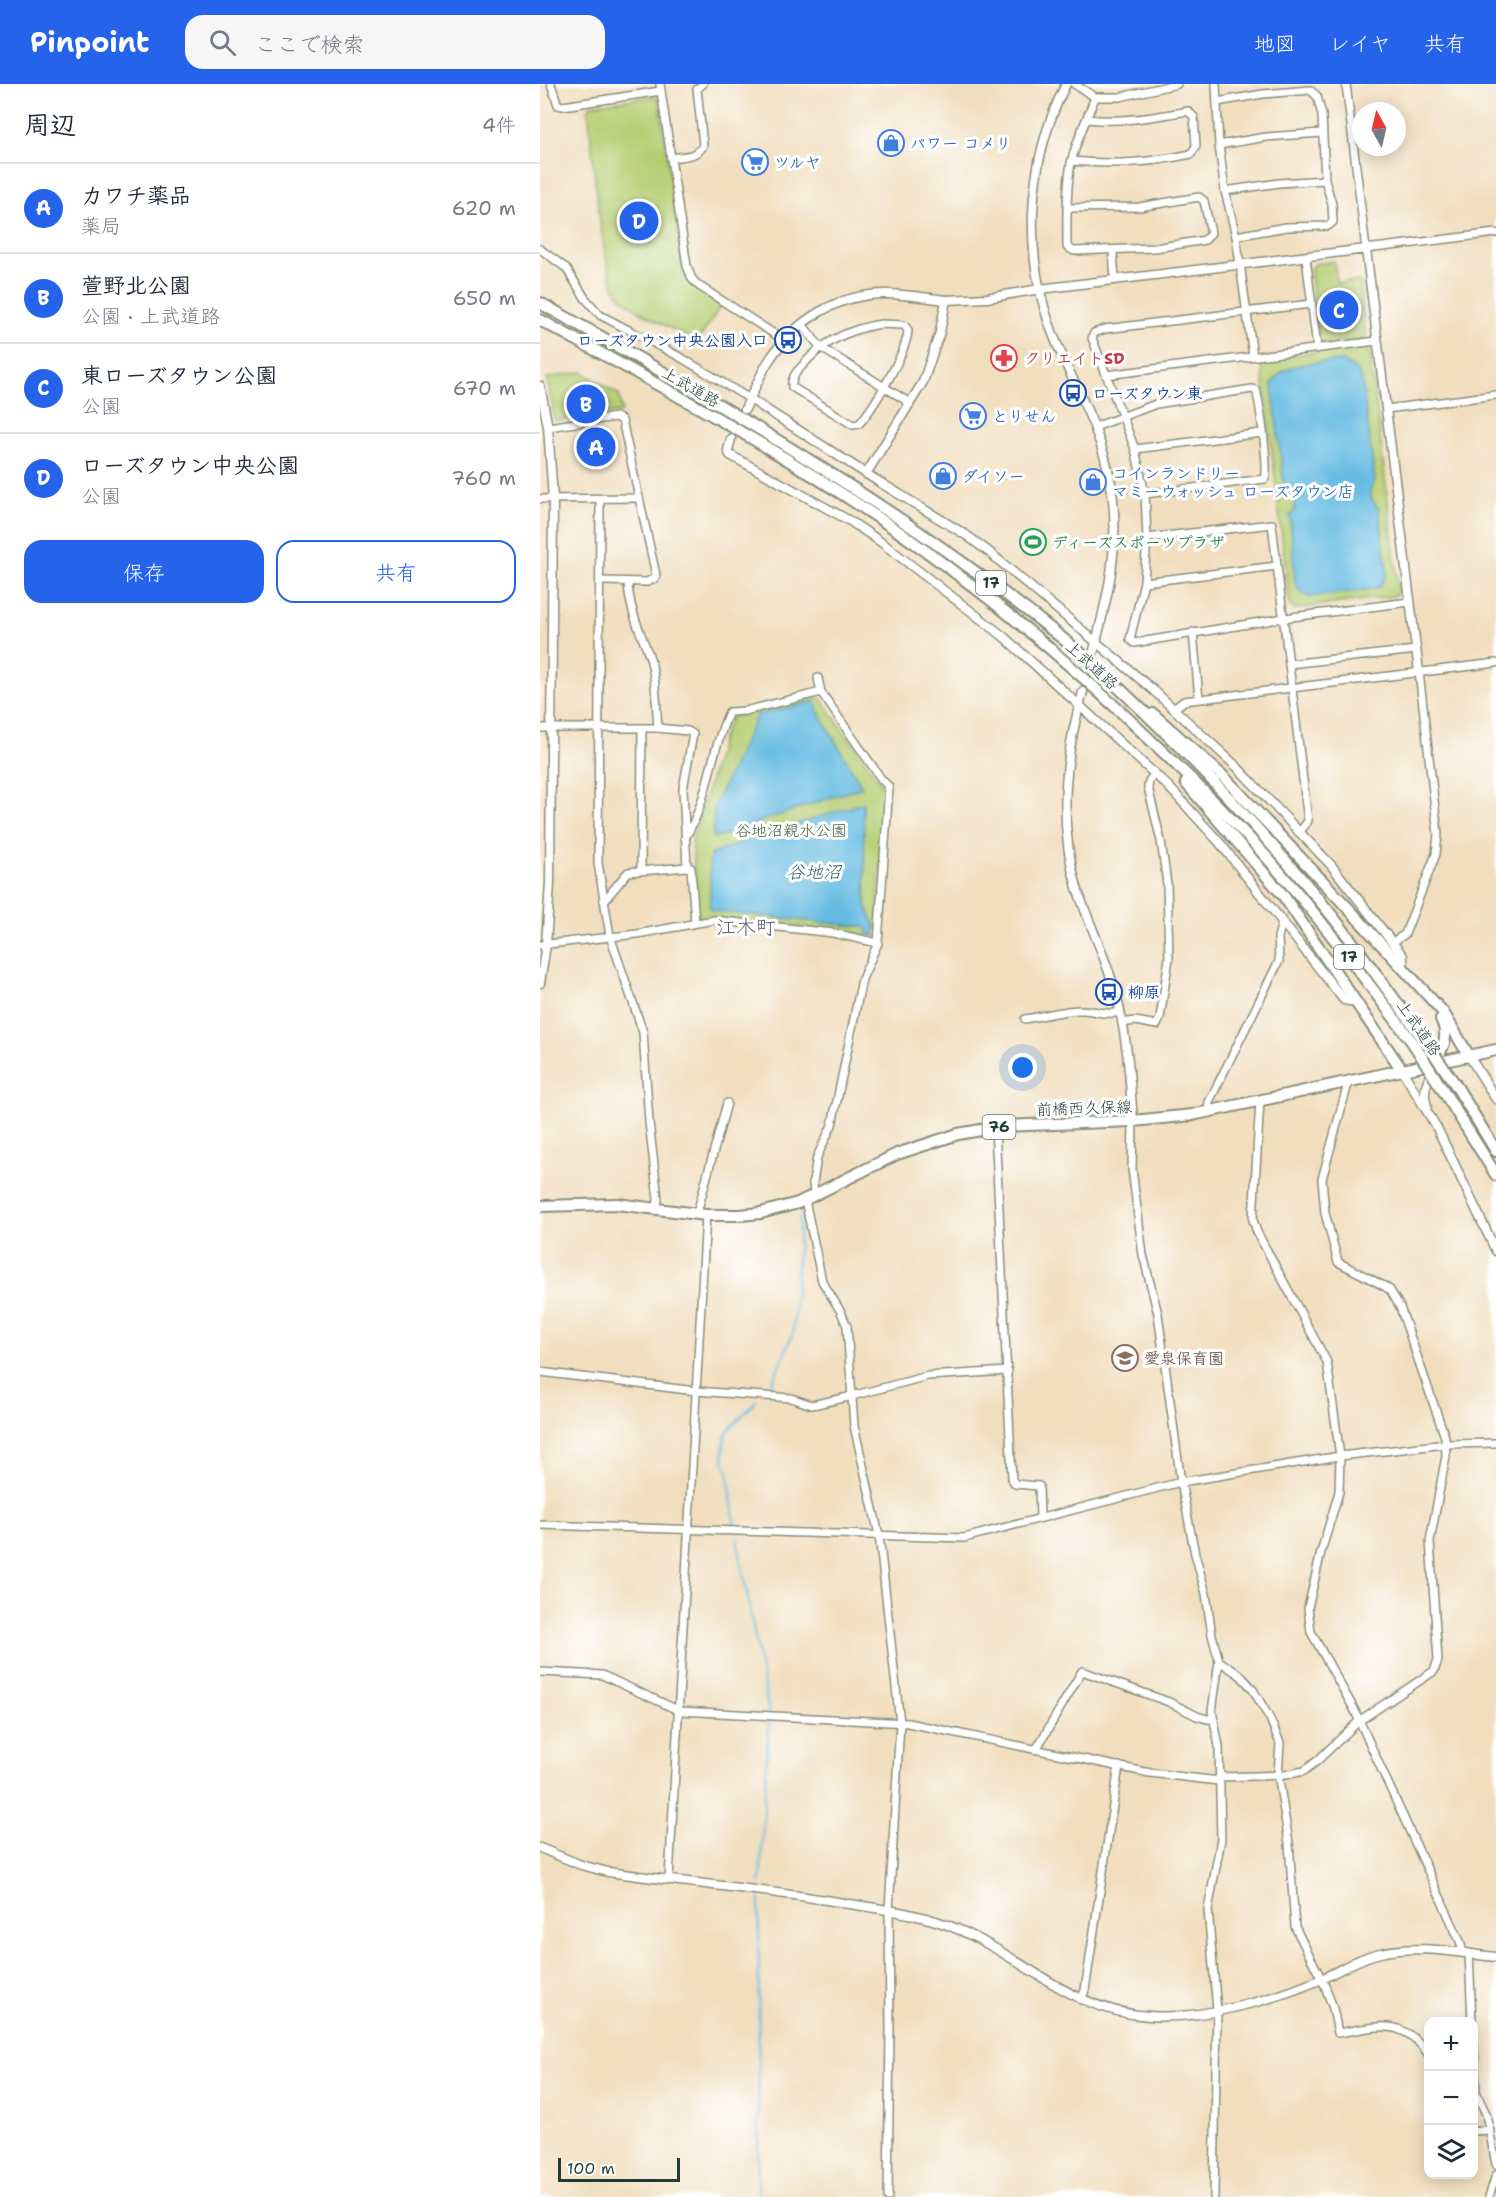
<!DOCTYPE html>
<html lang="ja">
<head>
<meta charset="utf-8">
<style>
	:root { --surface:#fff; --page:#f6f6f7; --text:#1f2937; --muted:#747a83; --line:#e0e1e3; --accent:#2563eb }
	body { margin:0; font-family:"Shantell Sans","Klee One",sans-serif; background:var(--page); color:var(--text) }
	.controls { position:absolute; right:18px; bottom:18px; display:grid; overflow:hidden; border-radius:12px; box-shadow:0 3px 15px #0003 }
	.controls button { width:54px; height:54px; display:grid; place-items:center; padding:0; border:0; border-bottom:2px solid var(--line); background:var(--surface); color:var(--text); font:30px sans-serif }
	.compass { position:absolute; left:812px; top:18px; width:54px; height:54px; border-radius:50%; background:var(--surface); box-shadow:0 3px 15px #0003; rotate:352deg }
	.scale { position:absolute; left:18px; bottom:15px; width:122px; box-sizing:border-box; padding-left:6px; border:3px solid #1f3d34; border-top:0; font-size:16px; line-height:21px; white-space:nowrap; color:#1f3d34; -webkit-text-stroke:4px #fff; paint-order:stroke }
	.you { position:absolute; left:483px; top:984px; width:21px; height:21px; margin:-15px; border:4px solid #fff; border-radius:50%; background:#1a73e8; box-shadow:0 0 0 9px #1a73e833 }
	.badge { display:grid; place-items:center; width:39px; height:39px; border-radius:50%; background:var(--accent); color:#fff; font-size:20px; font-weight:700 }
	.pin { position:absolute; translate:-50% -50%; border:3px solid #fff; box-shadow:0 2px 6px #0006 }
	.list { margin:0; padding:0; list-style:none }
	h2 { display:flex; justify-content:space-between; align-items:center; height:78px; margin:0; padding:0 24px; font-size:26px }
	h2 small { font-size:20px; font-weight:400; color:var(--muted) }
	.list li { display:grid; grid-template-columns:39px 1fr auto; gap:18px; align-items:center; box-sizing:border-box; height:90px; padding:0 24px; border-top:2px solid var(--line) }
	.list b { display:block; font-size:22px; white-space:nowrap }
	.list p { margin:0; font-size:20px; white-space:nowrap; color:var(--muted) }
	.list em { font-size:20px; font-style:normal; color:var(--muted) }
	.actions { display:flex; gap:12px; padding:18px 24px }
	.actions a { flex:1; padding:14px 0; border:2px solid var(--accent); border-radius:18px; text-align:center; font-size:21px; color:var(--accent) }
	.actions .main { background:var(--accent); color:#fff }
	.icon { flex:none; width:33px; height:33px; fill:none; stroke:currentColor; stroke-width:2; stroke-linecap:round; stroke-linejoin:round }
	.map { position:relative; flex:none; width:956px; height:2113px; overflow:hidden }
	header { display:flex; align-items:center; gap:36px; box-sizing:border-box; height:84px; padding:0 30px; background:var(--accent); color:#fff }
	header strong { font-size:28px }
	nav { display:flex; gap:33px; margin-inline-start:auto; font-size:21px }
	.search { width:420px; height:54px; background:var(--page); display:flex; align-items:center; gap:15px; box-sizing:border-box; padding:0 21px; border-radius:18px; color:var(--muted); font-size:22px }
	main { display:flex }
	aside { flex:1; background:var(--surface) }
	.map>svg:first-child { display:block }
</style>
</head>
<body>
<header>
<strong>Pinpoint</strong>
<div class="search"><svg class="icon" aria-label="search" viewBox="0 0 24 24"><circle cx="10" cy="10" r="6"/><path d="M15 15l6 6"/></svg>ここで検索</div>
<nav><a>地図</a><a>レイヤ</a><a>共有</a></nav>
</header>
<main>
<aside>
<h2>周辺<small>4件</small></h2>
<ul class="list">
<li><span class="badge">A</span><div><b>カワチ薬品</b><p>薬局</p></div><em>620 m</em></li>
<li><span class="badge">B</span><div><b>萱野北公園</b><p>公園 · 上武道路</p></div><em>650 m</em></li>
<li><span class="badge">C</span><div><b>東ローズタウン公園</b><p>公園</p></div><em>670 m</em></li>
<li><span class="badge">D</span><div><b>ローズタウン中央公園</b><p>公園</p></div><em>760 m</em></li>
</ul>
<div class="actions"><a class="main">保存</a><a>共有</a></div>
</aside>
<div class="map">
<svg width="956" height="2113" viewBox="0 0 956 2113">
	<rect width="100%" height="100%" fill="#fff"/>
	<filter id="ink" filterUnits="userSpaceOnUse"><feTurbulence type="fractalNoise" baseFrequency=".0167" numOctaves="2"/><feDisplacementMap in="SourceGraphic" scale="12" xChannelSelector="R" yChannelSelector="G"/><feConvolveMatrix kernelMatrix="1 2 1 2 8 2 1 2 1" color-interpolation-filters="sRGB"/></filter>
	<filter id="wash" filterUnits="userSpaceOnUse"><feTurbulence type="fractalNoise" baseFrequency=".008" numOctaves="4" result="noise"/><feDisplacementMap in="SourceGraphic" scale="24" xChannelSelector="R" yChannelSelector="G"/><feGaussianBlur stdDeviation="1.35" result="paint"/><feColorMatrix in="noise" values="0 0 0 0 0 0 0 0 0 0 0 0 0 0 0 0 0 1.4 0 .05"/><feComposite in="paint" operator="in"/></filter>
	<g filter="url(#wash)">
		<rect width="100%" height="100%" fill="#f1debe"/>
		<g fill="#b6cd71" stroke="#6a8552" stroke-width="1.5">
			<path d="M 114,12 L 119,15 L 143,185 L 152,201 L 182,220 L 159,256 L 154,256 C 129,243 99,231 79,211 C 61,192 52,59 48,26 L 51,21 Z"/>
			<polygon points="794,177 797,199 820,197 826,253 824,256 782,260 779,257 770,185 775,180"/>
			<polygon points="829,261 859,509 854,512 755,525 750,522 721,275"/>
			<polygon points="42,288 79,311 82,328 15,337 7,294"/>
			<polygon points="273,612 279,613 284,619 343,702 345,713 336,853 257,842 158,834 152,757 184,648 192,632 208,630"/>
		</g>
		<g fill="#65bbe2" stroke="#427c8b" stroke-width="1.5">
			<path d="M 801,277 C 812,282 819,286 822,297 L 835,397 L 830,406 L 832,416 L 839,425 L 847,489 L 840,503 L 819,507 L 769,513 L 761,509 L 755,499 L 750,431 L 755,426 L 753,414 L 745,409 L 732,301 C 742,276 779,279 801,277 Z"/>
			<polygon points="275,617 279,629 322,703 216,739 220,752 323,719 326,821 336,844 336,851 329,850 326,843 181,828 170,825 170,771 206,757 203,746 173,754 174,723 217,631"/>
		</g>
		<g fill="none" stroke-linecap="round" stroke-linejoin="round">
			<g stroke="#65bbe2" stroke-width="2">
				<polyline points="229,1306 253,1249 260,1133"/>
				<polyline points="195,1443 188,1388 183,1375 184,1358 187,1348 216,1317"/>
				<polyline points="197,1455 229,1629"/>
				<polyline points="220,1799 229,1634"/>
				<polyline points="218,2113 219,1813"/>
			</g>
		</g>
	</g>
	<g filter="url(#ink)">
		<g fill="none" stroke-linecap="round" stroke-linejoin="round">
			<polyline stroke="#c7bea2" stroke-width="8" stroke-dasharray="8 4" stroke-linecap="butt" points="543,608 552,574"/>
			<defs>
				<g id="minor">
					<polyline points="11,0 18,21 23,22 121,7"/>
					<polyline points="120,0 147,182 152,195 159,202 244,256"/>
					<polyline points="534,0 555,13 580,13 637,0"/>
					<polyline points="676,0 679,61 685,107 696,152 713,272"/>
					<polyline points="806,0 826,165 956,149"/>
					<polyline points="677,18 723,10 770,6 777,12 782,31 785,96 792,120 793,138 788,142 746,143 696,152"/>
					<polyline points="679,61 726,53 782,49"/>
					<path d="M 131,74 C 142,72 159,73 163,61 L 157,5 L 163,0"/>
					<path d="M 532,77 C 574,81 609,79 651,70 L 656,62 L 654,33 L 648,27 C 613,33 582,39 547,35"/>
					<polyline points="685,107 739,99 785,96"/>
					<path d="M 527,124 L 599,123 L 659,113 L 664,117 L 671,149 L 665,156 L 615,164 L 534,167 L 527,163 C 527,135 526,107 531,79 C 536,57 547,35 555,13"/>
					<polyline points="0,165 26,184 45,214 60,231 140,273 210,315"/>
					<polyline points="573,167 575,196"/>
					<polyline points="766,173 777,264"/>
					<polyline points="771,220 565,245 554,249 552,254 595,365 605,410 607,454 604,498 590,555 594,559 744,534 869,518"/>
					<polyline points="262,240 280,263 370,319"/>
					<path d="M 341,240 L 364,241 L 368,246 C 367,268 334,323 319,340 L 313,341 L 252,303 C 251,294 256,288 262,282 C 283,257 309,245 341,240 Z"/>
					<polyline points="566,291 837,257"/>
					<polyline points="846,325 956,311"/>
					<polyline points="8,343 76,333 82,336 116,491 115,494 107,498 61,497"/>
					<path d="M 555,343 L 616,320 L 712,305 L 716,306 C 720,320 729,384 725,395 L 605,410"/>
					<polyline points="595,365 722,349"/>
					<polyline points="0,415 99,414"/>
					<polyline points="60,416 58,779 70,852 103,948 109,1038 118,1115 117,1124"/>
					<polyline points="607,454 732,440 768,737 759,749"/>
					<path d="M 88,498 C 89,526 101,549 110,574 C 117,597 116,622 118,644"/>
					<polyline points="604,498 737,482"/>
					<polyline points="653,548 659,615"/>
					<polyline points="749,580 876,566"/>
					<polyline points="635,624 644,617 956,579"/>
					<polyline points="0,644 118,644 148,647 153,650 143,705 147,783 151,784 155,839"/>
					<path d="M 145,754 C 169,716 170,668 189,628 L 205,627 L 281,608"/>
					<polyline points="101,786 102,645"/>
					<polyline points="64,817 88,788 147,783"/>
					<polyline points="853,858 865,850 896,770 898,750 879,588"/>
					<polyline points="0,861 97,850 174,836 293,849 338,859"/>
					<path d="M 485,935 C 504,932 523,926 542,926 C 555,926 567,932 580,928"/>
					<polyline points="582,939 595,937 617,941 620,934 629,874 627,800 621,757 608,703 609,697 615,689"/>
					<polyline points="720,1016 713,1136 717,1148 787,1278 800,1372 799,1408 781,1468 768,1524 771,1548 814,1625 920,1857 923,1869"/>
					<polyline points="668,1028 669,1018 739,877 738,853 742,839"/>
					<polyline points="593,1037 592,1085 603,1171 618,1230 641,1398 655,1470 666,1510 672,1551 679,1577 672,1627 679,1662 681,1755 668,1826 677,1926 674,2113"/>
					<polyline points="455,1043 472,1395 475,1400 499,1402 500,1434"/>
					<polyline points="274,1111 273,1099 277,1073 292,1041 322,895 338,859 349,703 342,696 281,608 278,594"/>
					<polyline points="265,1116 282,1197 301,1228 307,1242 314,1342 339,1451 360,1639 349,1826 350,1944 348,2113"/>
					<polyline points="157,1129 187,1019"/>
					<polyline points="0,1288 156,1307 251,1314 272,1321 304,1314 388,1292 468,1287"/>
					<polyline points="0,1441 424,1454 641,1398 800,1372 906,1360 956,1359"/>
					<path d="M 679,1577 L 700,1591 L 712,1604 L 730,1635 L 740,1659 L 738,1690 L 749,1759 L 755,1843 L 785,1902 L 793,1924 L 798,1949 C 837,1943 862,1932 888,1970"/>
					<polyline points="0,1588 62,1591 140,1627 368,1639 610,1689 679,1697"/>
					<polyline points="497,1664 542,1587 629,1618 657,1632 667,1635 672,1635"/>
					<polyline points="679,1693 745,1691 764,1687 777,1677 819,1637 894,1587 898,1576 890,1457 906,1372 905,1353 860,1223 850,1206 844,1202 798,1178 785,1129 782,1095 809,996"/>
					<polyline points="129,1795 166,1131"/>
					<polyline points="929,1870 932,1938"/>
					<polyline points="541,1916 545,1906 579,1682"/>
					<polyline points="934,1963 936,2008 946,2030 956,2080"/>
					<polyline points="934,2047 950,2046"/>
					<polyline points="949,2113 956,2091"/>
				</g>
				<g id="tertiary">
					<path d="M 526,0 C 485,81 482,177 517,260 C 537,307 562,349 571,400 C 581,462 568,511 553,570"/>
					<polyline points="0,302 8,343 13,415 10,799 6,861 0,899"/>
					<polyline points="210,315 336,396 426,451 449,468 612,605 697,683 791,781 863,872 863,884"/>
					<path d="M 205,325 C 213,309 220,290 230,275 C 256,236 298,210 346,210 C 366,210 386,214 406,216"/>
					<polyline points="191,355 188,366 190,371 310,437 341,458 463,552 628,702 680,759 804,916 815,918"/>
					<polyline points="326,390 383,298 400,248 406,216 447,214 500,205 826,165 879,588"/>
					<path d="M 543,608 C 524,673 517,740 538,807 C 550,842 566,874 576,910 C 587,951 590,995 593,1037"/>
					<polyline points="929,972 956,1015"/>
					<polyline points="862,986 897,1044 956,1167"/>
					<path d="M 887,1022 C 882,1008 887,998 892,986"/>
					<path d="M 0,1764 L 41,1781 L 68,1788 C 146,1799 225,1805 303,1819 C 335,1824 368,1828 399,1838 C 475,1863 524,1927 609,1932 C 660,1936 730,1917 777,1897 C 798,1888 817,1874 840,1869 C 877,1860 919,1869 956,1873"/>
				</g>
				<polyline id="primary" points="0,1122 77,1120 166,1131 200,1131 221,1129 258,1119 357,1070 418,1050 464,1042 593,1037 652,1031 956,966"/>
				<g id="trunk">
					<path d="M 0,219 C 143,298 286,381 419,476 C 474,516 530,557 579,604 C 640,661 698,722 753,785 C 801,839 842,899 885,957"/>
					<path d="M 0,236 C 123,303 247,370 362,450 C 455,515 541,588 622,667 C 664,707 705,747 742,791 C 789,845 830,902 873,959"/>
					<polyline points="613,630 684,693 808,824 903,928 929,972"/>
					<polyline points="646,699 743,811 862,986"/>
					<path d="M 895,979 C 903,963 910,952 901,935"/>
					<polyline points="915,1000 956,1067"/>
					<polyline points="901,1003 956,1091"/>
				</g>
			</defs>
			<use href="#minor" stroke="#888e79" stroke-width="10"/>
			<use href="#tertiary" stroke="#888e79" stroke-width="11"/>
			<use href="#primary" stroke="#888e79" stroke-width="14"/>
			<use href="#trunk" stroke="#888e79" stroke-width="14"/>
			<use href="#minor" stroke="#fff" stroke-width="7"/>
			<use href="#tertiary" stroke="#fff" stroke-width="8"/>
			<use href="#primary" stroke="#fff" stroke-width="10"/>
			<use href="#trunk" stroke="#fff" stroke-width="10"/>
			<defs>
				<g id="trunk-bridge">
					<polyline points="885,957 915,1000"/>
					<polyline points="873,959 901,1003"/>
				</g>
			</defs>
			<use href="#trunk-bridge" stroke="#888e79" stroke-width="14" stroke-linecap="butt"/>
			<use href="#trunk-bridge" stroke="#fff" stroke-width="10"/>
		</g>
	</g>
	<defs>
		<symbol id="shop-ring" viewBox="-11 -11 22 22"><circle r="9.5" fill="#fff" stroke="#3f7fe0" stroke-width="1.5"/><path d="M-5-2.5h2.3a2.7 3.5 0 0 1 5.4 0H5L5.5 6h-11ZM-1.5-2.5h3a1.5 2.3 0 0 0-3 0Z" fill="#3f7fe0"/></symbol>
		<symbol id="supermarket-ring" viewBox="-11 -11 22 22"><circle r="9.5" fill="#fff" stroke="#3f7fe0" stroke-width="1.5"/><path d="M-6-5.5h2.5l.6 2H6L4.5 2H-2.5L-4.4-4H-6ZM-1.5 3.2a1.3 1.3 0 1 0 .1 0ZM3 3.2a1.3 1.3 0 1 0 .1 0Z" fill="#3f7fe0"/></symbol>
		<symbol id="bus-ring" viewBox="-11 -11 22 22"><circle r="9.5" fill="#fff" stroke="#1a4fb4" stroke-width="1.5"/><path d="M-5-6H5V4H4V6H2V4H-2V6H-4V4H-5ZM-3.5-4V0h7V-4ZM-3.5 1.2v1.5H-2V1.2ZM2 1.2v1.5H3.5V1.2Z" fill="#1a4fb4"/></symbol>
		<symbol id="pharmacy-ring" viewBox="-11 -11 22 22"><circle r="9.5" fill="#fff" stroke="#e0444e" stroke-width="1.5"/><path d="M-2-6h4v4h4v4h-4v4h-4v-4h-4v-4h4Z" fill="#e0444e"/></symbol>
		<symbol id="stadium-ring" viewBox="-11 -11 22 22"><circle r="9.5" fill="#fff" stroke="#2e9e5b" stroke-width="1.5"/><path d="M0-5a6.5 5 0 1 0 0 10a6.5 5 0 1 0 0-10ZM-3.5-1.8h7v3.6h-7Z" fill="#2e9e5b"/></symbol>
		<symbol id="school-ring" viewBox="-11 -11 22 22"><circle r="9.5" fill="#fff" stroke="#8d6e63" stroke-width="1.5"/><path d="M0-5L7-2L0 1L-7-2ZM-4 1L0 2.5L4 1V4Q0 6-4 4Z" fill="#8d6e63"/></symbol>
	</defs>
	<g fill-rule="evenodd">
		<use href="#shop-ring" x="336" y="44" width="30" height="30"/>
		<use href="#supermarket-ring" x="200" y="63" width="30" height="30"/>
		<use href="#bus-ring" x="233" y="241" width="30" height="30"/>
		<use href="#pharmacy-ring" x="449" y="259" width="30" height="30"/>
		<use href="#bus-ring" x="518" y="294" width="30" height="30"/>
		<use href="#supermarket-ring" x="418" y="317" width="30" height="30"/>
		<use href="#shop-ring" x="388" y="377" width="30" height="30"/>
		<use href="#shop-ring" x="538" y="383" width="30" height="30"/>
		<use href="#stadium-ring" x="478" y="443" width="30" height="30"/>
		<use href="#bus-ring" x="554" y="893" width="30" height="30"/>
		<use href="#school-ring" x="570" y="1259" width="30" height="30"/>
	</g>
	<g text-anchor="middle" dominant-baseline="central" stroke-width="6" stroke-linejoin="round" paint-order="stroke">
		<g fill="#fff" stroke="#627771" stroke-width="1.5">
			<rect x="436" y="487" width="30" height="24" rx="4.5"/>
			<rect x="794" y="861" width="30" height="24" rx="4.5"/>
			<rect x="442.5" y="1031" width="33" height="24" rx="4.5"/>
		</g>
		<g font-size="15" font-weight="bold" fill="#1f3d34">
			<text x="451" y="499">17</text>
			<text x="809" y="873">17</text>
			<text x="459" y="1043">76</text>
		</g>
		<g font-size="16" font-weight="bold" fill="#366cbe" stroke="#fff" text-anchor="start">
			<text x="370" y="59">パワー コメリ</text>
			<text x="234" y="78">ツルヤ</text>
			<text x="452" y="332">とりせん</text>
			<text x="572" y="389">コインランドリー<tspan x="572" dy="18">マミーウォッシュ ローズタウン店</tspan></text>
			<text x="422" y="392">ダイソー</text>
		</g>
		<g font-size="16" font-weight="bold" fill="#164399" stroke="#fff" text-anchor="start">
			<text x="228" y="256" text-anchor="end">ローズタウン中央公園入口</text>
			<text x="552" y="309">ローズタウン東</text>
			<text x="588" y="908">柳原</text>
		</g>
		<g font-size="16" font-weight="bold" fill="#be3a42" stroke="#fff" text-anchor="start">
			<text x="484" y="274">クリエイトSD</text>
		</g>
		<g font-size="16" fill="#1f3d34" stroke="#fff">
			<text transform="translate(151 303) rotate(30)">上武道路</text>
			<text transform="translate(552 581) rotate(42)">上武道路</text>
			<text transform="translate(879 944) rotate(55)">上武道路</text>
			<text transform="translate(544 1024) rotate(-2)">前橋西久保線</text>
		</g>
		<g font-size="16" font-weight="bold" fill="#27864d" stroke="#fff" text-anchor="start">
			<text x="512" y="458">ディーズスポーツプラザ</text>
		</g>
		<g font-size="16" fill="#456143" stroke="#fff">
			<text x="251" y="746">谷地沼親水公園</text>
		</g>
		<g font-size="16" font-weight="bold" fill="#785e54" stroke="#fff" text-anchor="start">
			<text x="604" y="1274">愛泉保育園</text>
		</g>
		<g font-size="18" font-style="italic" fill="#346368" stroke="#fff">
			<text x="274" y="788">谷地沼</text>
		</g>
		<g font-size="20" fill="#5a6071" stroke="#fff">
			<text x="206" y="843">江木町</text>
		</g>
	</g>
</svg>
<div class="controls">
<button>+</button>
<button>−</button>
<button><svg class="icon" aria-label="layers" viewBox="0 0 24 24"><path d="M12 4l9 5-9 5-9-5zM3 14l9 5 9-5"/></svg></button>
</div>
<svg class="compass" viewBox="-18 -18 36 36"><path d="M0-13l5 13h-10z" fill="#e53935"/><path d="M0 13l5-13h-10z" fill="#747a83"/></svg>
<div class="scale">100 m</div>
<div class="you"></div>
<div class="pin badge" style="left:56px;top:363px">A</div>
<div class="pin badge" style="left:46px;top:320px">B</div>
<div class="pin badge" style="left:799px;top:226px">C</div>
<div class="pin badge" style="left:99px;top:137px">D</div>
</div>
</main>
</body>
</html>
